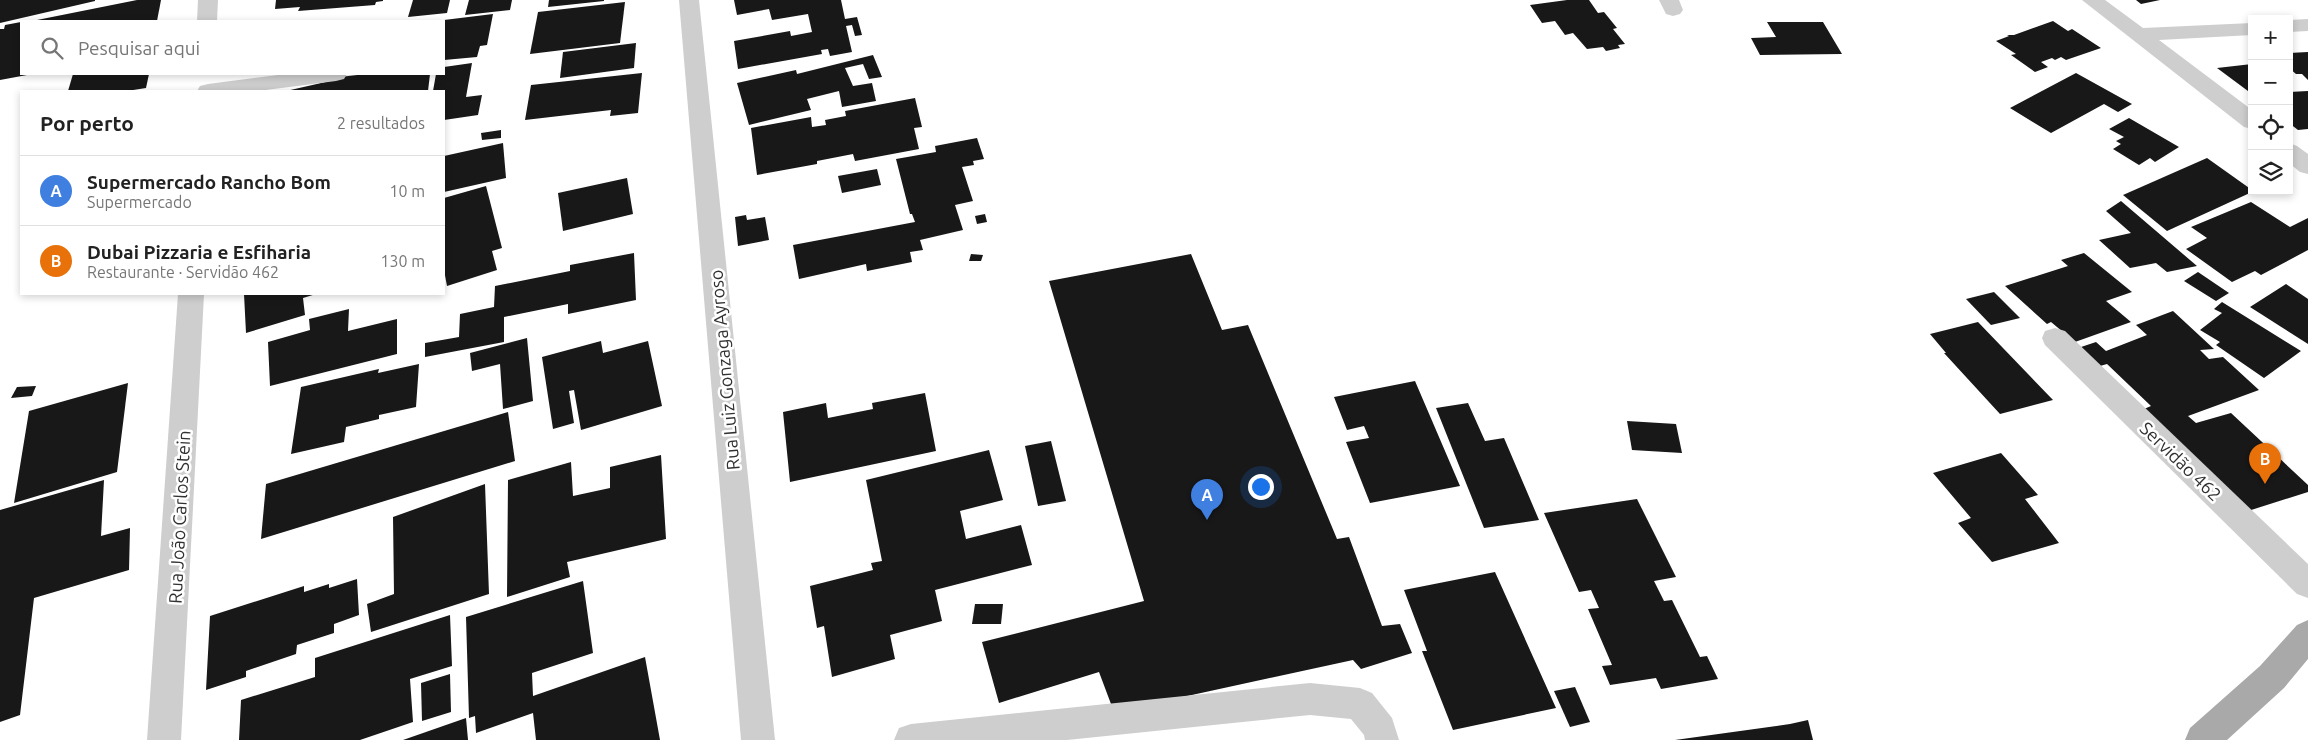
<!DOCTYPE html>
<html lang="pt">
<head>
<meta charset="utf-8">
<style>
	:root { --surface:#fff; --page:#f6f6f6; --text:#222; --muted:#767676; --line:#e0e0e0; --accent:#0f766e }
	body { margin:0; font-family:Ubuntu,sans-serif; background:var(--page); color:var(--text) }
	.controls { position:absolute; right:15px; top:15px; display:grid; overflow:hidden; border-radius:0px; box-shadow:0 2px 8px #0003 }
	.controls button { width:45px; height:45px; display:grid; place-items:center; padding:0; border:0; border-bottom:1px solid var(--line); background:var(--surface); color:var(--text); font:25px sans-serif }
	.you { position:absolute; left:1260px; top:486px; width:18px; height:18px; margin:-12px; border:4px solid #fff; border-radius:50%; background:#1a73e8; box-shadow:0 0 0 8px #1a73e833 }
	.badge { display:grid; place-items:center; width:32px; height:32px; border-radius:50%; background:var(--accent); color:#fff; font-size:16px; font-weight:700 }
	.pin { position:absolute; translate:-50% -41px; filter:drop-shadow(0 1px 2px #0008) }
	.pin::after { content:''; position:absolute; top:26px; width:18px; height:15px; background:inherit; clip-path:polygon(0 0,100% 0,50% 100%) }
	.list { margin:0; padding:0; list-style:none }
	h2 { display:flex; justify-content:space-between; align-items:center; height:65px; margin:0; padding:0 20px; font-size:21px }
	h2 small { font-size:16px; font-weight:400; color:var(--muted) }
	.list li { display:grid; grid-template-columns:32px 1fr auto; gap:15px; align-items:center; box-sizing:border-box; height:70px; padding:0 20px; border-top:1px solid var(--line) }
	.list b { display:block; font-size:19px; white-space:nowrap }
	.list p { margin:0; font-size:16px; white-space:nowrap; color:var(--muted) }
	.list em { font-size:16px; font-style:normal; color:var(--muted) }
	.icon { flex:none; width:28px; height:28px; fill:none; stroke:currentColor; stroke-width:2; stroke-linecap:round; stroke-linejoin:round }
	.map { position:relative; flex:none; width:2308px; height:740px; overflow:hidden }
	.search { position:absolute; background:var(--surface); box-shadow:0 2px 8px #0003; left:20px; top:20px; width:425px; height:55px; display:flex; align-items:center; gap:12px; box-sizing:border-box; padding:0 18px; border-radius:0px; color:var(--muted); font-size:19px }
	.panel { position:absolute; background:var(--surface); box-shadow:0 2px 8px #0003; left:20px; top:90px; width:425px; height:205px; border-radius:0px }
	.map>svg:first-child { display:block }
</style>
</head>
<body>
<div class="map">
<svg width="2308" height="740" viewBox="0 0 2308 740">
	<rect width="100%" height="100%" fill="#fff"/>
	<g fill="#181818">
		<polygon points="0,0 95,0 95,1 0,23"/>
		<polygon points="137,0 161,0 157,21 32,21"/>
		<polygon points="276,0 383,0 383,1 376,2 375,5 298,11 300,7 275,9"/>
		<polygon points="413,0 450,0 447,13 408,17"/>
		<polygon points="469,0 512,0 510,10 465,15"/>
		<polygon points="549,0 604,0 604,1 548,7"/>
		<polygon points="734,0 841,0 845,19 857,17 862,35 855,36 852,25 846,26 852,52 830,56 828,49 821,50 822,54 738,69 734,41 790,31 791,36 812,32 808,14 772,20 769,9 737,15"/>
		<polygon points="1567,0 1589,0 1598,13 1604,12 1617,28 1613,29 1625,44 1618,45 1620,48 1606,51 1603,47 1587,49 1573,33 1565,35 1555,21 1542,23 1530,5"/>
		<polygon points="2136,0 2160,0 2141,4"/>
		<polygon points="625,2 620,43 530,54 538,12"/>
		<polygon points="493,14 487,45 480,46 477,57 444,60 444,20"/>
		<polygon points="2053,21 2068,31 2072,29 2101,48 2066,60 2061,57 2055,60 2052,58 2041,62 2048,67 2035,72 2011,55 2016,54 1996,41 2009,36 2007,35 2014,35"/>
		<polygon points="21,22 21,74 27,75 0,80 0,29 4,29 5,25"/>
		<polygon points="1767,22 1823,22 1842,54 1760,55 1751,38 1776,37"/>
		<polygon points="636,43 634,68 560,78 563,52"/>
		<polygon points="2308,52 2308,80 2302,74 2296,74 2289,68 2289,53"/>
		<polygon points="873,55 882,77 869,79 863,64 845,68 853,86 872,83 876,101 842,107 839,91 807,99 811,110 749,125 737,83 796,70 797,74"/>
		<polygon points="472,63 466,97 482,95 478,115 444,120 444,91 433,91 436,74 444,74 444,67"/>
		<polygon points="2252,64 2252,94 2217,68"/>
		<polygon points="642,73 638,113 610,116 611,110 525,120 531,85"/>
		<polygon points="2076,73 2132,104 2118,112 2104,104 2051,133 2010,108"/>
		<polygon points="73,74 149,74 146,88 127,91 68,91"/>
		<polygon points="366,74 430,74 428,91 286,91 330,81 331,78"/>
		<polygon points="2308,91 2308,129 2298,130 2289,123 2289,92"/>
		<polygon points="915,98 922,127 914,128 919,149 855,161 853,154 817,161 817,164 757,175 751,128 811,117 812,127 826,125 825,120 846,116 845,111"/>
		<polygon points="2129,118 2179,147 2155,162 2150,158 2139,165 2113,149 2121,144 2116,141 2124,137 2109,129"/>
		<polygon points="501,130 501,138 482,140 481,133"/>
		<polygon points="977,138 984,159 973,161 974,165 962,167 973,201 955,205 963,230 920,240 923,250 910,252 912,262 867,271 866,264 799,279 793,245 915,222 912,214 910,214 896,159 936,152 935,146"/>
		<polygon points="503,143 506,178 444,192 444,156"/>
		<polygon points="2207,158 2252,190 2252,192 2167,231 2123,195"/>
		<polygon points="877,169 881,185 842,193 838,176"/>
		<polygon points="627,178 633,214 563,231 558,193"/>
		<polygon points="486,186 502,248 492,251 497,270 447,286 444,270 444,198"/>
		<polygon points="2121,201 2197,266 2167,272 2156,263 2130,268 2099,240 2131,233 2106,211"/>
		<polygon points="2251,202 2290,227 2308,218 2308,250 2261,275 2255,271 2232,282 2186,249 2207,238 2191,227"/>
		<polygon points="985,214 987,222 977,224 975,216"/>
		<polygon points="746,215 747,220 765,217 769,240 738,246 735,217"/>
		<polygon points="634,253 636,300 568,314 568,304 504,317 504,342 425,357 425,343 459,337 460,314 494,307 495,286 570,271 570,265"/>
		<polygon points="2084,253 2132,292 2106,301 2131,322 2075,342 2051,322 2047,324 2005,286 2068,266 2061,260"/>
		<polygon points="971,254 983,255 981,261 969,261"/>
		<polygon points="1191,254 1222,330 1248,325 1337,539 1349,537 1382,626 1400,624 1412,653 1361,669 1353,660 1114,712 1099,672 999,703 982,642 1144,601 1049,281"/>
		<polygon points="2198,272 2229,293 2216,301 2184,281"/>
		<polygon points="2286,284 2308,299 2308,344 2250,307"/>
		<polygon points="1994,292 2020,318 1991,325 1966,299"/>
		<polygon points="244,294 316,294 303,298 305,315 246,333"/>
		<polygon points="2222,302 2301,351 2264,378 2216,345 2220,342 2200,330 2222,313 2214,309"/>
		<polygon points="349,309 348,331 397,319 397,354 270,386 268,342 310,330 309,319"/>
		<polygon points="2173,311 2214,349 2200,350 2209,359 2223,357 2259,390 2188,416 2196,423 2231,413 2308,485 2308,492 2248,511 2144,409 2151,406 2107,364 2100,366 2081,347 2096,342 2106,351 2147,335 2136,325"/>
		<polygon points="1978,322 2053,400 2000,414 1944,353 1946,353 1930,334"/>
		<polygon points="527,338 533,401 503,409 500,364 472,371 470,353"/>
		<polygon points="601,341 603,353 648,341 662,406 581,430 574,390 569,391 574,423 553,429 542,357"/>
		<polygon points="419,364 416,407 379,415 379,419 346,427 344,442 291,454 301,387 379,369 378,373"/>
		<polygon points="1415,381 1460,486 1370,503 1346,442 1369,438 1364,426 1347,430 1334,397"/>
		<polygon points="128,383 117,472 14,503 29,411"/>
		<polygon points="36,386 32,396 11,398 17,387"/>
		<polygon points="925,393 936,451 790,482 783,412 826,403 828,418 873,409 872,403"/>
		<polygon points="1468,403 1485,441 1504,438 1539,520 1484,528 1436,408"/>
		<polygon points="508,412 515,461 261,539 266,484"/>
		<polygon points="1627,421 1676,424 1682,453 1632,450"/>
		<polygon points="1051,441 1066,501 1038,506 1025,446"/>
		<polygon points="989,450 1003,500 960,511 966,539 1021,525 1032,565 935,590 942,621 890,635 895,659 832,677 824,626 817,628 810,586 873,570 871,563 882,561 866,480"/>
		<polygon points="2001,453 2038,495 2025,499 2059,543 1992,562 1958,523 1971,518 1933,473"/>
		<polygon points="661,455 666,539 567,562 570,577 507,597 508,480 571,462 573,496 610,488 610,467"/>
		<polygon points="104,480 101,536 130,528 129,570 34,598 20,715 0,722 0,510"/>
		<polygon points="485,484 489,594 371,632 367,604 394,594 393,517"/>
		<polygon points="1637,499 1676,577 1654,581 1664,601 1672,600 1700,657 1707,656 1718,679 1661,689 1656,678 1610,685 1602,666 1612,665 1588,609 1599,608 1591,590 1579,592 1544,513"/>
		<polygon points="1495,572 1556,708 1453,730 1422,651 1427,651 1404,590"/>
		<polygon points="357,579 359,615 334,624 334,633 297,645 296,654 246,671 246,677 206,690 210,616 304,586 304,592 329,584 329,588"/>
		<polygon points="583,581 593,653 532,673 533,696 645,657 660,740 536,740 533,713 476,733 475,716 469,718 466,617"/>
		<polygon points="975,604 1003,604 1001,624 972,624"/>
		<polygon points="450,615 452,666 410,679 413,722 360,740 239,740 241,700 315,677 315,658"/>
		<polygon points="450,674 451,712 422,721 421,683"/>
		<polygon points="1575,687 1590,722 1570,727 1554,691"/>
		<polygon points="466,718 468,740 403,740"/>
		<polygon points="1808,720 1813,740 1675,740 1790,724"/>
	</g>
	<g fill="none" stroke-linecap="round" stroke-linejoin="round">
		<g fill="#cecece" fill-rule="evenodd">
			<polygon points="198,0 218,0 217,21 197,21"/>
			<polygon points="679,0 699,0 775,740 741,740"/>
			<polygon points="1659,0 1679,0 1683,10 1680,14 1673,16 1666,14"/>
			<polygon points="2082,0 2105,0 2143,28 2252,23 2252,35 2159,40 2252,110 2252,129 2244,127"/>
			<polygon points="2308,19 2308,31 2289,32 2289,20"/>
			<polygon points="286,74 347,74 344,79 336,81 258,91 197,91 200,86 208,84"/>
			<polygon points="2289,143 2297,146 2308,154 2308,174 2300,172 2289,163"/>
			<polygon points="178,294 204,294 181,740 147,740"/>
			<polygon points="2055,328 2065,331 2308,564 2308,598 2297,594 2045,345 2042,338 2045,331"/>
			<polygon points="1310,683 1360,688 1372,693 1392,718 1399,740 1365,740 1364,735 1351,719 1310,715 1067,740 894,740 899,728 911,724"/>
		</g>
		<polygon fill="#a9a9a9" fill-rule="evenodd" points="2308,620 2308,659 2284,688 2227,740 2185,740 2190,728 2260,666 2297,625"/>
	</g>
	<g text-anchor="middle" dominant-baseline="central" stroke-width="5" stroke-linejoin="round" paint-order="stroke">
		<g font-size="18" fill="#313131" stroke="#fff">
			<text transform="translate(724 370) rotate(-95)">Rua Luiz Gonzaga Ayroso</text>
			<text transform="translate(2181 461) rotate(44)">Servidão 462</text>
			<text transform="translate(179 517) rotate(-87)">Rua João Carlos Stein</text>
		</g>
	</g>
</svg>
<div class="controls">
<button>+</button>
<button>−</button>
<button><svg class="icon" aria-label="locate" viewBox="0 0 24 24"><circle cx="12" cy="12" r="6"/><path d="M12 2v4M12 18v4M2 12h4M18 12h4"/></svg></button>
<button><svg class="icon" aria-label="layers" viewBox="0 0 24 24"><path d="M12 4l9 5-9 5-9-5zM3 14l9 5 9-5"/></svg></button>
</div>
<div class="you"></div>
<div class="pin badge" style="left:1207px;top:520px;background:#3f7fe0">A</div>
<div class="pin badge" style="left:2265px;top:484px;background:#e8710a">B</div>
<div class="search"><svg class="icon" aria-label="search" viewBox="0 0 24 24"><circle cx="10" cy="10" r="6"/><path d="M15 15l6 6"/></svg>Pesquisar aqui</div>
<section class="panel">
<h2>Por perto<small>2 resultados</small></h2>
<ul class="list">
<li><span class="badge" style="background:#3f7fe0">A</span><div><b>Supermercado Rancho Bom</b><p>Supermercado</p></div><em>10 m</em></li>
<li><span class="badge" style="background:#e8710a">B</span><div><b>Dubai Pizzaria e Esfiharia</b><p>Restaurante · Servidão 462</p></div><em>130 m</em></li>
</ul>
</section>
</div>
</body>
</html>
